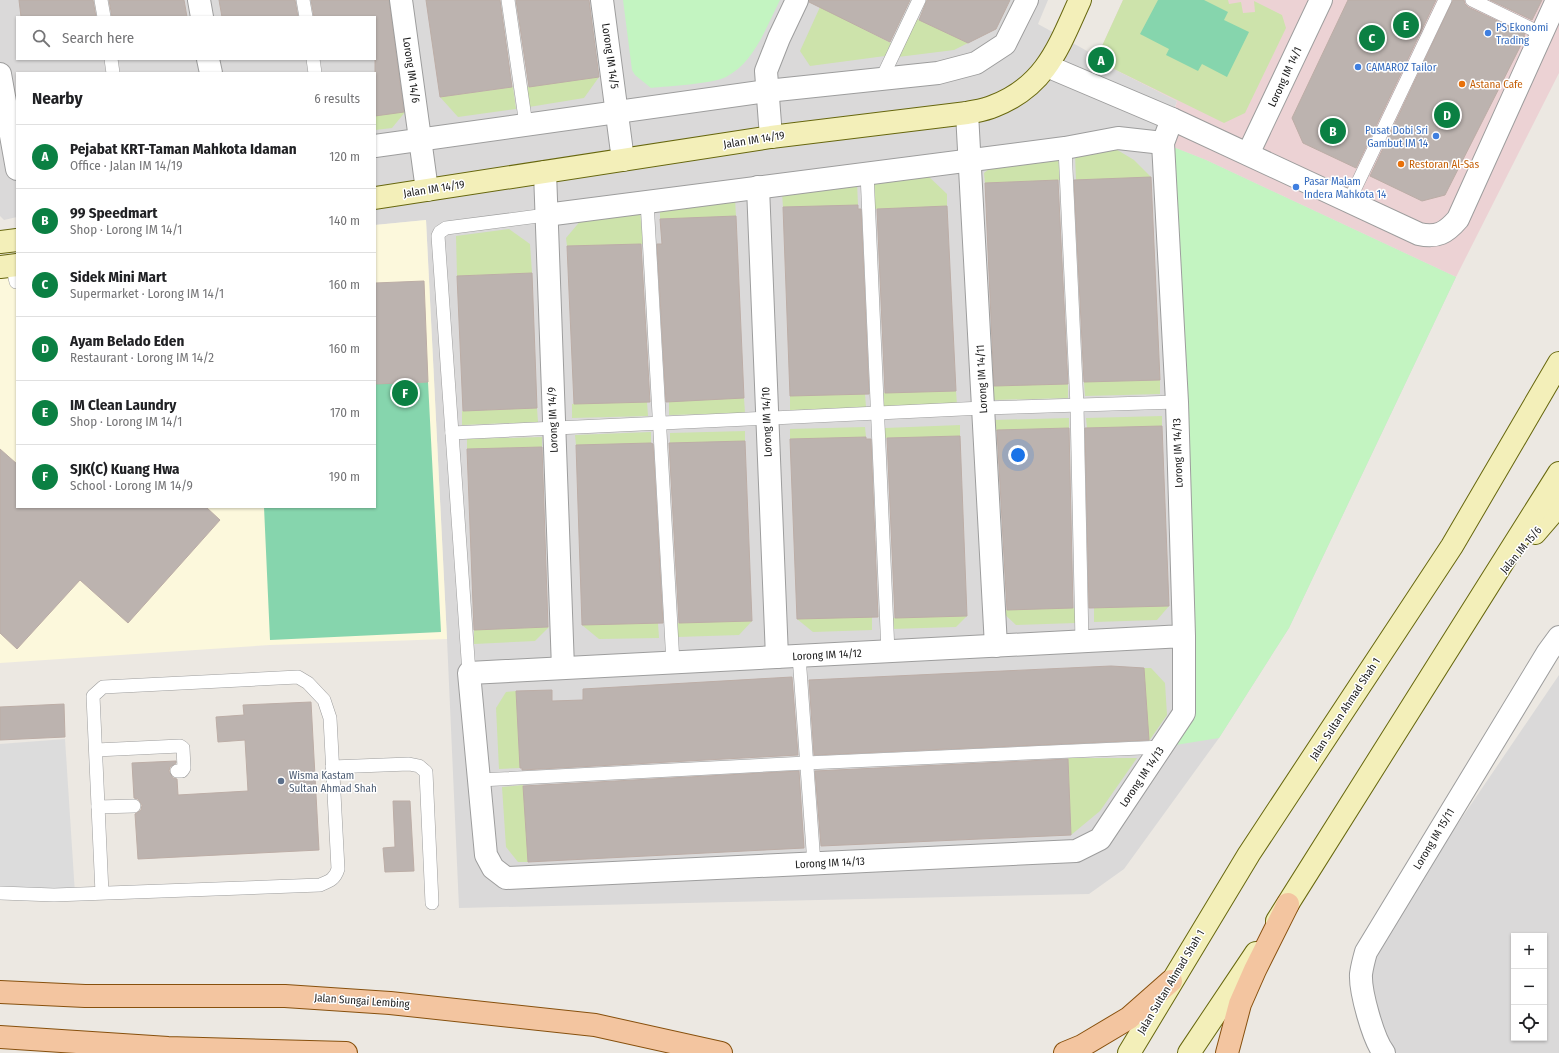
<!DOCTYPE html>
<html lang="en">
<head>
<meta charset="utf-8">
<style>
	:root { --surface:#fff; --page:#f2f2f2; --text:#202124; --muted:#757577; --line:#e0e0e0; --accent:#0b8043 }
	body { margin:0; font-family:"Fira Sans Condensed",sans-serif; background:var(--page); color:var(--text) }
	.controls { position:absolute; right:12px; bottom:12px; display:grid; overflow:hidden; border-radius:0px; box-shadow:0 1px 3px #0004 }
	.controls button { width:36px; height:36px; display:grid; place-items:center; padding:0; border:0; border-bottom:1px solid var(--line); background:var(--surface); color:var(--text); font:20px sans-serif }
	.you { position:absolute; left:1018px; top:455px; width:14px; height:14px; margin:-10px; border:3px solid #fff; border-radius:50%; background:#1a73e8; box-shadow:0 0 0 6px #1a73e833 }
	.badge { display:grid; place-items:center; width:26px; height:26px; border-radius:50%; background:var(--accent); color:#fff; font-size:13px; font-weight:700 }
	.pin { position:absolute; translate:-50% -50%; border:2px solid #fff; box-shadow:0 1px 4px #0006 }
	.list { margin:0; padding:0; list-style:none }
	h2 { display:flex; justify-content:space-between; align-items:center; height:52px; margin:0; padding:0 16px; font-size:17px }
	h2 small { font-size:13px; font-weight:400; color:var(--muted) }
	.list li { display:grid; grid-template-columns:26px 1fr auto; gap:12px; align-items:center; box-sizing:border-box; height:64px; padding:0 16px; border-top:1px solid var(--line) }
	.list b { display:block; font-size:15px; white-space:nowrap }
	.list p { margin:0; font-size:13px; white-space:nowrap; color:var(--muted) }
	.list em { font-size:13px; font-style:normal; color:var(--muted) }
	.icon { flex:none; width:22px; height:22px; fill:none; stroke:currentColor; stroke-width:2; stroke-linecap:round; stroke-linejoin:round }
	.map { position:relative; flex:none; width:1559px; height:1053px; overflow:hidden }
	.search { position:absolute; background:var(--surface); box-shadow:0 1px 3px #0004; left:16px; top:16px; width:360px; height:44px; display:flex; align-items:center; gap:10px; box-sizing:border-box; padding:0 14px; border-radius:0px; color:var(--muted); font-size:15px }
	.panel { position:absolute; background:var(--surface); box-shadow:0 1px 3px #0004; left:16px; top:72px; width:360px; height:436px; border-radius:0px }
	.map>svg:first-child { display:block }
</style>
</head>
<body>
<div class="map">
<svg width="1559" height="1053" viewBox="0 0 1559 1053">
	<rect width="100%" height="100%" fill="#ece8e2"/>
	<g fill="#dad9d9" fill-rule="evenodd">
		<path d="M 0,0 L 1048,0 L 1038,24 L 1089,52 L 1102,46 L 1112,68 L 1177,101 L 1163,143 L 1206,160 L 1456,277 L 1289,628 L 1219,738 L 1124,869 L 1089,894 L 459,908 L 447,639 L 426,220 L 375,225 L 375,73 L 17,73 L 17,217 L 4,220 L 0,216 ZM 17,17 L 375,17 L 375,59 L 17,59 Z"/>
		<path d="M 1559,675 L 1559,1053 L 1387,1053 L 1365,995 L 1372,950 ZM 1514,936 L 1544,936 L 1544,1038 L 1514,1038 Z"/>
	</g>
	<polygon fill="#ecd2d4" points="1123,0 1559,0 1559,73 1456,277 1206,160 1163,143 1172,119 1177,101 1112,68 1102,46"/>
	<polygon fill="#fcf8dc" points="426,220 447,639 270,645 0,663 0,279 17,276 17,507 375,507 375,225"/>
	<g fill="#cde3ab">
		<polygon points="1123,0 1228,0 1229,4 1241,2 1243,13 1255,12 1254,1 1282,15 1286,28 1245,113 1224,123 1112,68 1102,46"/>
		<polygon points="820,7 891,43 885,56 810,66 800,51"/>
		<polygon points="915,18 968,43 954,50 898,57"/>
		<polygon points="599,77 584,98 529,107 526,87"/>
		<polygon points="513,87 516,109 458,117 440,97"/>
		<polygon points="406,111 392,128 375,130 375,115"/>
		<polygon points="1114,148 1134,160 1151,177 1076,180 1075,154"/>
		<polygon points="1058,156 1060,180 985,183 984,173 995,164"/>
		<polygon points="926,174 947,194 947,206 875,209 874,180"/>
		<polygon points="857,182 858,205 783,207 782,193"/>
		<polygon points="735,199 736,216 660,219 660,209"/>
		<polygon points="640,211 643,244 567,246 566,238 582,219"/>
		<polygon points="509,229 530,244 532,273 457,276 456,236"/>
		<polygon points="1160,380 1160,394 1085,396 1084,382"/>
		<polygon points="1068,384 1068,398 993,400 992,386"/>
		<polygon points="956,391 957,405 882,407 881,393"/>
		<polygon points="865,394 866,407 790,410 790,396"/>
		<polygon points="744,398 745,413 669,415 669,401"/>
		<polygon points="647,402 648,416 572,418 572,404"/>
		<polygon points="537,408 538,422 462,425 462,411"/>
		<polygon points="1162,416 1162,426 1087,428 1086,418"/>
		<polygon points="1069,418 1069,428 994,431 993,420"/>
		<polygon points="960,425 960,436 885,438 885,428"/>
		<polygon points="865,427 866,437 790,439 790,429"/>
		<polygon points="745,431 745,441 670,443 670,433"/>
		<polygon points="651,432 651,443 576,445 575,435"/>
		<polygon points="542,437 542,447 467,449 467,439"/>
		<polygon points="1169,606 1157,620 1094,622 1094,608"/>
		<polygon points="1076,608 1076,623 1016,625 1000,610"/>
		<polygon points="967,616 956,627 892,629 892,618"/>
		<polygon points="872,617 872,630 813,632 797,619"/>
		<polygon points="752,621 739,635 677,637 677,623"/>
		<polygon points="658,623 659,638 599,639 582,625"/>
		<polygon points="549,627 535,641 474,644 474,630"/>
		<polygon points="1144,668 1151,668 1165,683 1167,715 1149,741"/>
		<polygon points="516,691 520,768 499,769 496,708 506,692"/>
		<polygon points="1068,758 1137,758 1100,811 1071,835"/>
		<polygon points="523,785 528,862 518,862 506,847 502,787"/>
	</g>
	<g fill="#c3f4c1">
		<path d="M 623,0 L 780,0 C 766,27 755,62 726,77 C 711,84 669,86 651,88 L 635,75 L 632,70 Z"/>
		<polygon points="1163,143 1206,160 1456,277 1289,628 1219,738 1163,747 1184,713"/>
	</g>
	<g fill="#86d5ad">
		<polygon points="1158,0 1204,0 1228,12 1224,20 1249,32 1227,77 1202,64 1198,71 1166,55 1169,49 1140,34"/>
		<polygon points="428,382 441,632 270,640 264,507 375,507 375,384"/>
	</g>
	<polygon fill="#dcdcdc" points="65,739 75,894 0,893 0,744"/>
	<g fill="#bcb3af" stroke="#bcada6">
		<polygon points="19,0 93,0 96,17 21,17"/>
		<polygon points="109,0 184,0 187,17 112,17"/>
		<polygon points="219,0 295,0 298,17 222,17"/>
		<polygon points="311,0 389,0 404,112 375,116 375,17 314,17"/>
		<polygon points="426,0 500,0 512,87 440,97"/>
		<polygon points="516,0 589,0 599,77 529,87"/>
		<polygon points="809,0 910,0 890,42 809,2"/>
		<polygon points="927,0 1010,0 996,29 968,43 919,20"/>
		<polygon points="1348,0 1436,0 1356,168 1303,143 1292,118"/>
		<polygon points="1453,0 1464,0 1465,4 1468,7 1525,34 1524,36 1525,37 1445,195 1422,201 1370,176"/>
		<polygon points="1490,0 1542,0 1532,20"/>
		<polygon points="1151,177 1160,380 1084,382 1074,180"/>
		<polygon points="1058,180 1068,384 994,386 985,183"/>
		<polygon points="858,205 858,209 861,209 869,394 790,396 783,207"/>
		<polygon points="947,206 956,391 885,393 877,209"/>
		<polygon points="736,216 744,398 666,402 657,244 662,244 660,219"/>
		<polygon points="641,244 650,402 574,404 567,246"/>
		<polygon points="532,273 537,408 463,411 457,276"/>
		<polygon points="424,281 428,382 375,384 375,283"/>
		<polygon points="1162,426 1169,606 1089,608 1085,428"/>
		<polygon points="1069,428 1073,608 1007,610 997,430"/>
		<polygon points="960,436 967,616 895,618 887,438"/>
		<polygon points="866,437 866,439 871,439 878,617 797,619 790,439"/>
		<polygon points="745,441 752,621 679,623 669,443"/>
		<polygon points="651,443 653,444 663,623 582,625 576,445"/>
		<polygon points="542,447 548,627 474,630 467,449"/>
		<polygon points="0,449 17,464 17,507 206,507 220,520 128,623 80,580 17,649 0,633"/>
		<polygon points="1111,666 1144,668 1149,740 814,755 809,680"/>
		<polygon points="792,677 798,755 522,770 522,768 520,768 516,691 552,690 552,701 583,700 583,689"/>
		<polygon points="311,702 319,850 138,859 135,814 141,810 142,805 138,799 134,798 132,763 176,761 176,763 170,767 169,771 173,778 177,779 178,795 248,791 245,740 218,742 216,717 244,715 243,705"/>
		<polygon points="64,704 65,737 0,740 0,707"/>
		<polygon points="1068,759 1071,835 821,846 815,771"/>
		<polygon points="799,771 804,848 528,862 523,786"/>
		<polygon points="393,801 410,801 414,871 385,872 383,848 395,847"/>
	</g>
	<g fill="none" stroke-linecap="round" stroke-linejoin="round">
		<defs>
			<g id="lane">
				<polyline points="101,0 104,17"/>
				<polyline points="303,0 306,17"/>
				<polyline points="508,0 526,125"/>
				<polyline points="1472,0 1542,34"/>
				<polyline points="111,59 113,73"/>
				<polyline points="313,59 315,73"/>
				<polyline points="882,78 919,0"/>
				<polyline points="1065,148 1077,406 1082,642"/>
				<polyline points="867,173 888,652"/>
				<polyline points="647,201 673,663"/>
				<polyline points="1349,201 1445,0"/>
				<polyline points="12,265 16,282"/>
				<polyline points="452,433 983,408 1177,402"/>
				<polyline points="799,656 814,864"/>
				<polyline points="469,673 438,236 440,232 446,228 546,215"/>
				<polyline points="96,750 180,746 183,748 184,768 182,771 177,771"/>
				<polyline points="332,767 409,764 419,766 426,772 432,903"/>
				<polyline points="479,780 806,763 1163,747"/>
				<polyline points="98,807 134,806"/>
				<path d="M 0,893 L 54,895 L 320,885 C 330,881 335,879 338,869 L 330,718 L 324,700 L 308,683 L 298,677 L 103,687 L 93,696 L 102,893"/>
			</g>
			<g id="street">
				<polyline points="199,0 202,17"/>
				<polyline points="401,0 427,190"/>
				<polyline points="602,0 623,160"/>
				<polyline points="208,59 211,73"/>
				<path d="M 1047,66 L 1172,119 L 1419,234 C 1437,238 1446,233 1458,219 L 1557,0"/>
				<polyline points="0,74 17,169"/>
				<polyline points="967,113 996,646"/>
				<polyline points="1172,119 1163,143 1177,402 1184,636 1184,713 1100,839 1076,851 506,878 493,868 486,855 469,673 1184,636"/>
				<polyline points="771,137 766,71 779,38 797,0"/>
				<polyline points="375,146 767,91 938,73 976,63 1005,44 1027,0"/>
				<polyline points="1248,154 1321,0"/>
				<polyline points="545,172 563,668"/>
				<polyline points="758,187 777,657"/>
				<polyline points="546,215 1065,148 1118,138 1163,143"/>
				<path d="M 1384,1053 C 1373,1039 1360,991 1361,974 C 1362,967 1364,959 1366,952 L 1548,652 L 1559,637"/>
			</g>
			<g id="secondary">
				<path d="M 375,198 L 771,137 L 967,113 C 976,111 985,110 994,106 C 1046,86 1059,46 1080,0"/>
				<polyline points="0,242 17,240"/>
				<polyline points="0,267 17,265"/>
				<polyline points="1535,533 1559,505"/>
				<polyline points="1277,921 1559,473"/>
				<polyline points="1129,1053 1249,854 1452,546 1559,363"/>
				<polyline points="1189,1053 1256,953"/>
			</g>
			<g id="primary">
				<polyline points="0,992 85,996 285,996 390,1003 595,1025 721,1053"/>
				<polyline points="0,1037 168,1048 346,1053"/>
				<polyline points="1065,1053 1082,1046 1129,1018 1171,981"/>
				<polyline points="1227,1053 1240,1004 1255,970 1288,904"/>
			</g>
		</defs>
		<use href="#lane" stroke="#9d9d9d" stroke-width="14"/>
		<use href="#street" stroke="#9d9d9d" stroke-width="24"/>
		<use href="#secondary" stroke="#67670e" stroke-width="24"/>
		<use href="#primary" stroke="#87500d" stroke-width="24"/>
		<use href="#lane" stroke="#fff" stroke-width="13"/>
		<use href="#street" stroke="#fff" stroke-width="22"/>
		<use href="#secondary" stroke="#f3efb9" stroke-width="22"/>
		<use href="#primary" stroke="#f3c5a0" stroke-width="22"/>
	</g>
	<g fill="#3f7fe0" stroke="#fff" stroke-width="1.5">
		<circle cx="1488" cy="33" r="4"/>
		<circle cx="1358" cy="67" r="4"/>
		<circle cx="1436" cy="136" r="4"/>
		<circle cx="1296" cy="187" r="4"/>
	</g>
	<g fill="#e8710a" stroke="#fff" stroke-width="1.5">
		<circle cx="1462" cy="84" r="4"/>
		<circle cx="1401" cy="164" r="4"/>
	</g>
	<circle fill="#5c6f8a" stroke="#fff" stroke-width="1.5" cx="281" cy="781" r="4"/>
	<g text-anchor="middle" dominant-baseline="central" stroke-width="3" stroke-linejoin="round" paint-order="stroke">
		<g font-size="11" fill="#366cbe" stroke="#fff" text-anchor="start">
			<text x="1496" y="27">PS Ekonomi<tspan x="1496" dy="13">Trading</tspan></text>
			<text x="1366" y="67">CAMAROZ Tailor</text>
			<text x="1428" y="130" text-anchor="end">Pusat Dobi Sri<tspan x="1428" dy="13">Gambut IM 14</tspan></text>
			<text x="1304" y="181">Pasar Malam<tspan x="1304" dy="13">Indera Mahkota 14</tspan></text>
		</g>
		<g font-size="11" fill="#1c1c1c" stroke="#fff">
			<text transform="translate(610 56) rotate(82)">Lorong IM 14/5</text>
			<text transform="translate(411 70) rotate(82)">Lorong IM 14/6</text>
			<text transform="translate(1285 77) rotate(-65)">Lorong IM 14/1</text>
			<text transform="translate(754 140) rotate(-9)">Jalan IM 14/19</text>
			<text transform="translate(434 189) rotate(-9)">Jalan IM 14/19</text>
			<text transform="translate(982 379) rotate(-93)">Lorong IM 14/11</text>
			<text transform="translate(553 420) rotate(-92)">Lorong IM 14/9</text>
			<text transform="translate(767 422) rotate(-92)">Lorong IM 14/10</text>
			<text transform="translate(1178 453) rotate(-92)">Lorong IM 14/13</text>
			<text transform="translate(1521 550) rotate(-50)">Jalan IM 15/6</text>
			<text transform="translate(827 655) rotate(-3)">Lorong IM 14/12</text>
			<text transform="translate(1345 709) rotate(-57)">Jalan Sultan Ahmad Shah 1</text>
			<text transform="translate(1142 777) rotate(-56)">Lorong IM 14/13</text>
			<text transform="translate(1434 839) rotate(-59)">Lorong IM 15/11</text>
			<text transform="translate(830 863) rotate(-3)">Lorong IM 14/13</text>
			<text transform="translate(1171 982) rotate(-59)">Jalan Sultan Ahmad Shah 1</text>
			<text transform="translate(362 1001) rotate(4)">Jalan Sungai Lembing</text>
		</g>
		<g font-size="11" fill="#c56008" stroke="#fff" text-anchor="start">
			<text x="1470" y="84">Astana Cafe</text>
			<text x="1409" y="164">Restoran Al-Sas</text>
		</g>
		<g font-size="11" fill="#4e5e75" stroke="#fff" text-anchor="start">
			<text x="289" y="775">Wisma Kastam<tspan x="289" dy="13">Sultan Ahmad Shah</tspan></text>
		</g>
	</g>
</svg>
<div class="controls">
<button>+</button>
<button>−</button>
<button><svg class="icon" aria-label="locate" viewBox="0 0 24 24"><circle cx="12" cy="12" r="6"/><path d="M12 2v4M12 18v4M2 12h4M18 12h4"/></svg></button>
</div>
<div class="you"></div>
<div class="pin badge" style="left:1101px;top:60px">A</div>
<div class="pin badge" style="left:1333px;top:131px">B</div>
<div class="pin badge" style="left:1372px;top:38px">C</div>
<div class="pin badge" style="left:1447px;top:115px">D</div>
<div class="pin badge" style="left:1406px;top:25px">E</div>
<div class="pin badge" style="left:405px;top:393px">F</div>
<div class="search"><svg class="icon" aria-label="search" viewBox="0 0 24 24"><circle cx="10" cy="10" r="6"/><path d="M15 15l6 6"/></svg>Search here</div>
<section class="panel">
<h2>Nearby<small>6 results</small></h2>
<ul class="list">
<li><span class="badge">A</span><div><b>Pejabat KRT-Taman Mahkota Idaman</b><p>Office · Jalan IM 14/19</p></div><em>120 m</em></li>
<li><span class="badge">B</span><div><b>99 Speedmart</b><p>Shop · Lorong IM 14/1</p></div><em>140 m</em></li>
<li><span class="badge">C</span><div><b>Sidek Mini Mart</b><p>Supermarket · Lorong IM 14/1</p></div><em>160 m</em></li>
<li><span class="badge">D</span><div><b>Ayam Belado Eden</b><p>Restaurant · Lorong IM 14/2</p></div><em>160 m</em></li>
<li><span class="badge">E</span><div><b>IM Clean Laundry</b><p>Shop · Lorong IM 14/1</p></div><em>170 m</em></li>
<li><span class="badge">F</span><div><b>SJK(C) Kuang Hwa</b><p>School · Lorong IM 14/9</p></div><em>190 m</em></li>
</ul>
</section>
</div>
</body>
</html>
